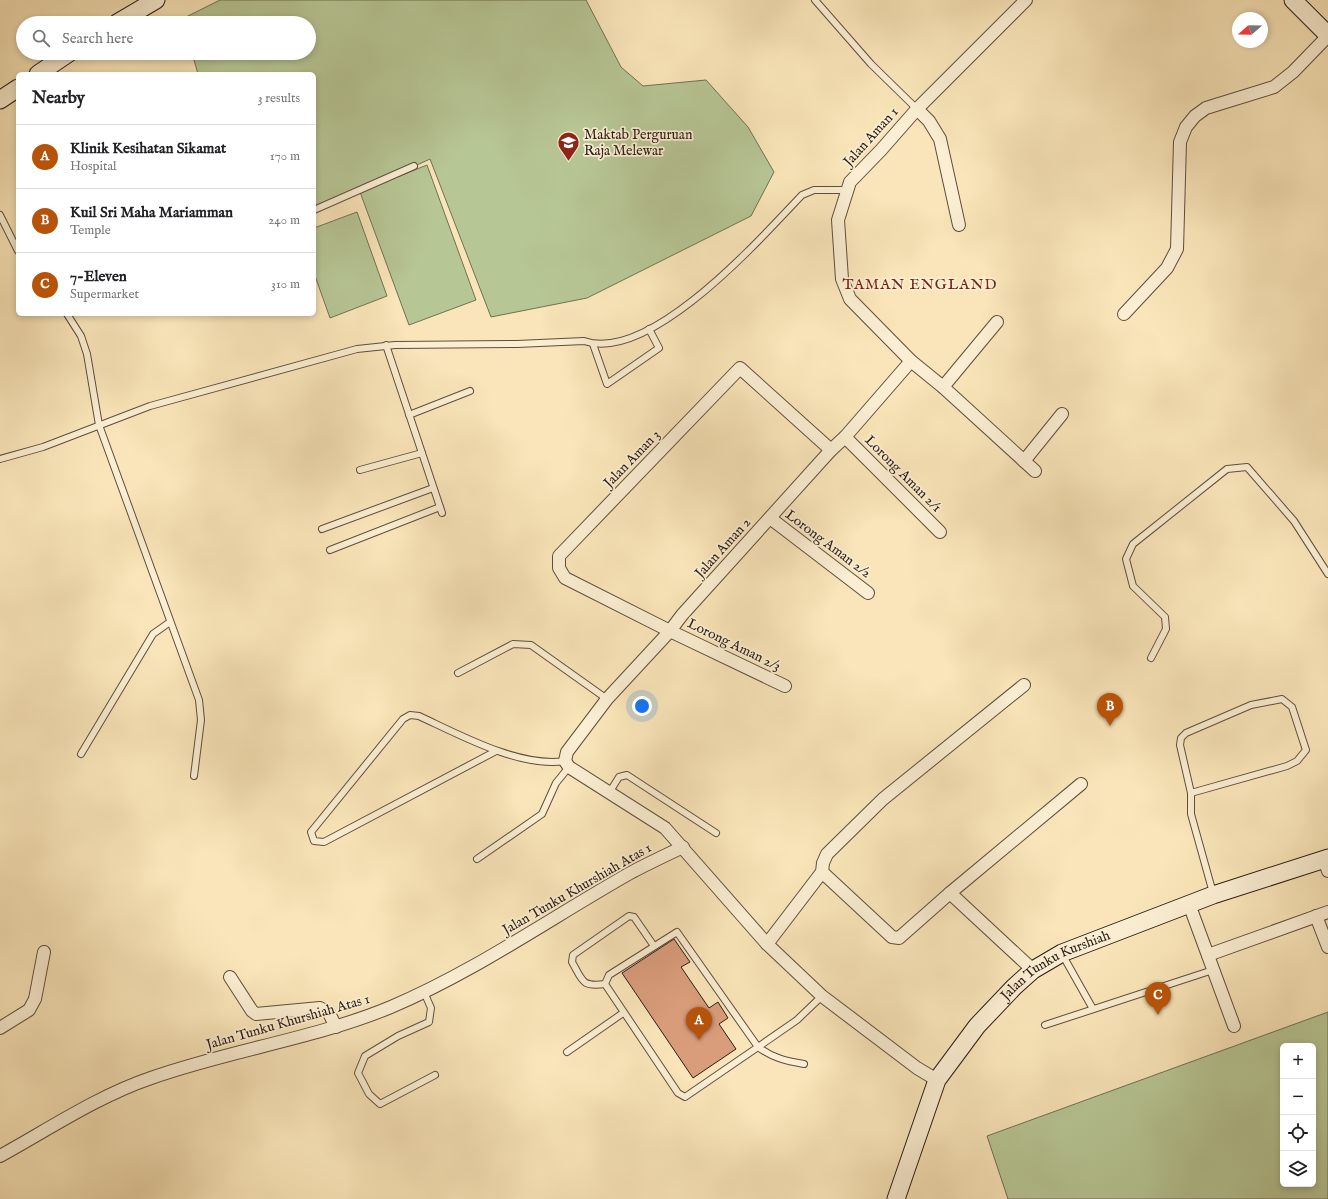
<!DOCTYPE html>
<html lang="en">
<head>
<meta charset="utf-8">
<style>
	:root { --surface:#fff; --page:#f2f2f2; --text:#202124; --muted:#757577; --line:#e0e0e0; --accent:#b45309 }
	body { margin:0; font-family:"IM FELL English",serif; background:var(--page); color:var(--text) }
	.controls { position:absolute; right:12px; bottom:12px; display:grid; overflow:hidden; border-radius:6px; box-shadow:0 2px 6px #0003 }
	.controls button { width:36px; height:36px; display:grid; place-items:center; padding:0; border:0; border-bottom:1px solid var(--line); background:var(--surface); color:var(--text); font:20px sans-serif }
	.compass { position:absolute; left:1232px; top:12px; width:36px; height:36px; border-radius:50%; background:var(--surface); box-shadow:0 2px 6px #0003; rotate:250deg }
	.you { position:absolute; left:642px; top:706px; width:14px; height:14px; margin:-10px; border:3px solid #fff; border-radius:50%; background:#1a73e8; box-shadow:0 0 0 6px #1a73e833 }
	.badge { display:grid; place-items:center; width:26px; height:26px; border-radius:50%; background:var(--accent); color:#fff; font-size:13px; font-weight:700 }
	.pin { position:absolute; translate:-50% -33px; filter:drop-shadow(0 1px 2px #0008) }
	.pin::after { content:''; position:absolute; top:21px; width:14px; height:12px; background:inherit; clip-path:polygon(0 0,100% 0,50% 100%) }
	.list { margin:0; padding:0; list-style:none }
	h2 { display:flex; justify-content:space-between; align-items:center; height:52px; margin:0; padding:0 16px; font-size:17px }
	h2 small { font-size:13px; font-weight:400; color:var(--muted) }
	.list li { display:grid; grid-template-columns:26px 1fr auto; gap:12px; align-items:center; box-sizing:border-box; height:64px; padding:0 16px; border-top:1px solid var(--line) }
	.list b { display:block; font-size:15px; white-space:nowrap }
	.list p { margin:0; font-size:13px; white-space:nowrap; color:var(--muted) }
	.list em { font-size:13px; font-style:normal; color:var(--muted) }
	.icon { flex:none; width:22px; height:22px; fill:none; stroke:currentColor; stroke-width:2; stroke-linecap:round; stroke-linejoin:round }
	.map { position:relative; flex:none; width:1328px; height:1199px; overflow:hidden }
	.search { position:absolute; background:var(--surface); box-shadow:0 2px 6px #0003; left:16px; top:16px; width:300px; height:44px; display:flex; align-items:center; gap:10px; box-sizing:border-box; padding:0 14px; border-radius:22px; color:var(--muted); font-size:15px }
	.panel { position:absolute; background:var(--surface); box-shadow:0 2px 6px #0003; left:16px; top:72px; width:300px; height:244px; border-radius:6px }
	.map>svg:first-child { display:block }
</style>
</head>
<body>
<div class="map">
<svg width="1328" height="1199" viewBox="0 0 1328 1199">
	<rect width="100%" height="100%" fill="#f9e5b9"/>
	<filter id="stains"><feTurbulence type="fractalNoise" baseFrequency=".005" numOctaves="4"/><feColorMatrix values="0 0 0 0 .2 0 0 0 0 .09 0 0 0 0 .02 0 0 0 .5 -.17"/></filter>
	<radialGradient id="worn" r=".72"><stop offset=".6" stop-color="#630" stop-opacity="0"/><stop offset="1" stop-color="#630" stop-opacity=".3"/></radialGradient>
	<g fill="#b7c695" stroke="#707155" fill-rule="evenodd">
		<polygon points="220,0 586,0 621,67 643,86 706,80 748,127 774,172 751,216 587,298 491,317 430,159 314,212 314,74 198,74 192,53 309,53 309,23 183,23 182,19"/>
		<polygon points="427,165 476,300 409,325 360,192"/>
		<polygon points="357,212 387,296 330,318 314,273 314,228"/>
		<path d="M 1328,1012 L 1328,1199 L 1008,1199 L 987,1136 ZM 1283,1046 L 1313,1046 L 1313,1184 L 1283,1184 Z"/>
	</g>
	<polygon fill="#da9d7c" stroke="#2a1c15" points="674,939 690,962 681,967 709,1008 718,1002 728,1018 719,1024 736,1049 693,1078 622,973"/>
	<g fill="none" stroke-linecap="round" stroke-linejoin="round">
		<defs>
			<g id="lane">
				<polyline points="815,0 871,64 917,109"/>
				<polyline points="314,210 414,166"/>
				<polyline points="0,215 18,251"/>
				<polyline points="67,314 81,336 87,354 99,425 199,700 201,720 194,776"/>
				<polyline points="593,344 607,384 659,348 649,329"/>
				<polyline points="386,345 442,513"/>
				<polyline points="409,415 470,391"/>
				<path d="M 0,459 L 43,447 L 150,406 L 357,349 L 395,345 L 517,344 L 584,341 C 650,364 760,239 802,195 L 814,190 L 848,190"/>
				<polyline points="360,470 422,453"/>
				<polyline points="322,529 433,488"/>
				<polyline points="330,550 440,507"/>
				<polyline points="1151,658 1166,629 1165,617 1133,586 1126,559 1133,544 1227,469 1247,467 1294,521 1328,574"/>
				<polyline points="458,673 513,644 531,645 607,699"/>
				<path d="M 496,751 L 324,842 L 314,841 L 311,832 L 403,719 L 410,715 L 419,716 C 460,735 520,768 565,761"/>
				<polyline points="81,754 153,634 170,622"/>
				<polyline points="609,793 619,777 627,775 716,833"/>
				<polyline points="1191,793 1287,766 1297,761 1306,750 1292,707 1282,699 1251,705 1186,733 1181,738 1180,745 1191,793 1191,814 1213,893"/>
				<polyline points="477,859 542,814 556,783 569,767"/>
				<polygon points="677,932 758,1047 685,1097 678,1093 605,984 609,975"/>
				<polyline points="1062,954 1093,1009"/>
				<path d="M 605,984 C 581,987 583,981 572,962 L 573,955 L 629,916 L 634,917 L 654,946"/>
				<polyline points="424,992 431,1008 429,1022 398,1036 365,1056 358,1073 369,1094 380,1104 435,1075"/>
				<polyline points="1045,1025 1213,970"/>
				<polyline points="567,1052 623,1013"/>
				<path d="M 804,1064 C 786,1061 773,1058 758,1047 L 797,1020 L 822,996"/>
			</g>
			<g id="street">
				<polyline points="1026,0 917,109 881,150 850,182 838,220 842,279 850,299 911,361 943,387 1035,471"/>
				<polyline points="917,109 929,121 940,139 959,225"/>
				<polyline points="1124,314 1167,268 1177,249 1180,142 1186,127 1195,116 1206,108 1274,87 1293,72 1328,36"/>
				<polyline points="911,361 845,437 831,450 682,615 670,631 607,699 567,752 565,761 569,767 665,828 767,944 822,996 917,1068 937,1080"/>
				<polyline points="943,387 997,322"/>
				<polyline points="845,437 940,532"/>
				<polyline points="1024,461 1062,414"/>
				<polyline points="770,518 868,593"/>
				<polyline points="785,686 670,631 565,578 559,568 559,556 740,368 831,450"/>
				<polyline points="1324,859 1328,871"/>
				<polyline points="822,872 892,937 899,938 950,893 1033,970"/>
				<polyline points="950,893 1081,784"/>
				<polyline points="1189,904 1234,1026"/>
				<polyline points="1316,916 1328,947"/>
				<polyline points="767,944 822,872 823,863 827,854 883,799 1024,685"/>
				<polyline points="1208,955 1328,912"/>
				<polyline points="230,977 252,1011 256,1014 320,1008 329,1013 336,1027"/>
				<polyline points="0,1028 29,1010 35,999 44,952"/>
				<path d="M 0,1156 C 49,1129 98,1096 151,1078 C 230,1050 314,1039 391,1007 C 476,971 552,917 632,872 C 649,863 666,855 683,847"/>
			</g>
			<g id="secondary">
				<polyline points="1293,0 1328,35"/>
				<polyline points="117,23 156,0"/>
				<polyline points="38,74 69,53"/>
				<polyline points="0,100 18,88"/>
				<path id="s1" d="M 896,1199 L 937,1080 L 977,1026 L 1014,987 L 1033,970 L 1062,953 L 1213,895 L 1328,858"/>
			</g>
		</defs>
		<use href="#lane" stroke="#5e4e3e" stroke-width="8"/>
		<use href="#street" stroke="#5e4e3e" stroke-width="14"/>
		<use href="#secondary" stroke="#2a1c15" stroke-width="19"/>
		<use href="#lane" stroke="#fbeed2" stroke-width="6"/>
		<use href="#street" stroke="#fbeed2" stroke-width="12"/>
		<use href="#secondary" stroke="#fbeed2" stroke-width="17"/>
	</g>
	<defs>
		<symbol id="university-pin" viewBox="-11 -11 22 30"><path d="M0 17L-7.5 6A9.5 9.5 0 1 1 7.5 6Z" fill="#8f2418" stroke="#fbeed2"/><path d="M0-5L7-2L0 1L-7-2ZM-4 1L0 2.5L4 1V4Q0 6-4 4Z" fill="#fff"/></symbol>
	</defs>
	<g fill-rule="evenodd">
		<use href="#university-pin" x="556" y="130" width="25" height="34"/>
	</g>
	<g text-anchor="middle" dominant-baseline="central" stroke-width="3.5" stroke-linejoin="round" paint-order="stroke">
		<g font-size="14" fill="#2a1c15" stroke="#fbeed2" text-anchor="start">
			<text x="584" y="135">Maktab Perguruan<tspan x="584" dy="16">Raja Melewar</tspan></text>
		</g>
		<g font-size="14" fill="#2a1c15" stroke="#fbeed2">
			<text transform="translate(871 137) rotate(-48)">Jalan Aman 1</text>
			<text transform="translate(632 459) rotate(-46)">Jalan Aman 3</text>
			<text transform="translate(903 474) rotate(45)">Lorong Aman 2/1</text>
			<text transform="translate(828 544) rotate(37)">Lorong Aman 2/2</text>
			<text transform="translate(723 548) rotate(-48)">Jalan Aman 2</text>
			<text transform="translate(734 645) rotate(26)">Lorong Aman 2/3</text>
			<text transform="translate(577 889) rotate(-30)">Jalan Tunku Khurshiah Atas 1</text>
			<text stroke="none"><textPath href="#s1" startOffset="294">Jalan Tunku Kurshiah</textPath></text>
			<text transform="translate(288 1022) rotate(-16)">Jalan Tunku Khurshiah Atas 1</text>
		</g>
		<g font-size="15" letter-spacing="1" fill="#7a1f14" stroke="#fbeed2">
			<text x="920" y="284">TAMAN ENGLAND</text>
		</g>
	</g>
	<rect width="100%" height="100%" filter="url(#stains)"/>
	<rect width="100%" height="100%" fill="url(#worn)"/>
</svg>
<div class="controls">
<button>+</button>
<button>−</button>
<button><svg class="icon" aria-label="locate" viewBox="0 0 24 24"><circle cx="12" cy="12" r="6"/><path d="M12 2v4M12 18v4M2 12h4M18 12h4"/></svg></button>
<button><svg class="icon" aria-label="layers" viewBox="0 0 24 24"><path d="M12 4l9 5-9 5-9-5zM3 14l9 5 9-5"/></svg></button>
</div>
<svg class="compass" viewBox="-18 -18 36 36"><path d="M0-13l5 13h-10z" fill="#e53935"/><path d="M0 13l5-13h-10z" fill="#757577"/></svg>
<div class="you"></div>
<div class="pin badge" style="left:699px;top:1040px">A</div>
<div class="pin badge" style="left:1110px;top:726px">B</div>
<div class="pin badge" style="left:1158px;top:1015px">C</div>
<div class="search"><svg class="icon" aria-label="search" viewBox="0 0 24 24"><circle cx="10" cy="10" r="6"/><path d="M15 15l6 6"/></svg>Search here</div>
<section class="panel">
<h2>Nearby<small>3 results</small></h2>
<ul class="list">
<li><span class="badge">A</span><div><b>Klinik Kesihatan Sikamat</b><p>Hospital</p></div><em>170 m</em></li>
<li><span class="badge">B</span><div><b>Kuil Sri Maha Mariamman</b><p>Temple</p></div><em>240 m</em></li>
<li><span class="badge">C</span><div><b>7-Eleven</b><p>Supermarket</p></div><em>310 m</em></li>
</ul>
</section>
</div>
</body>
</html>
